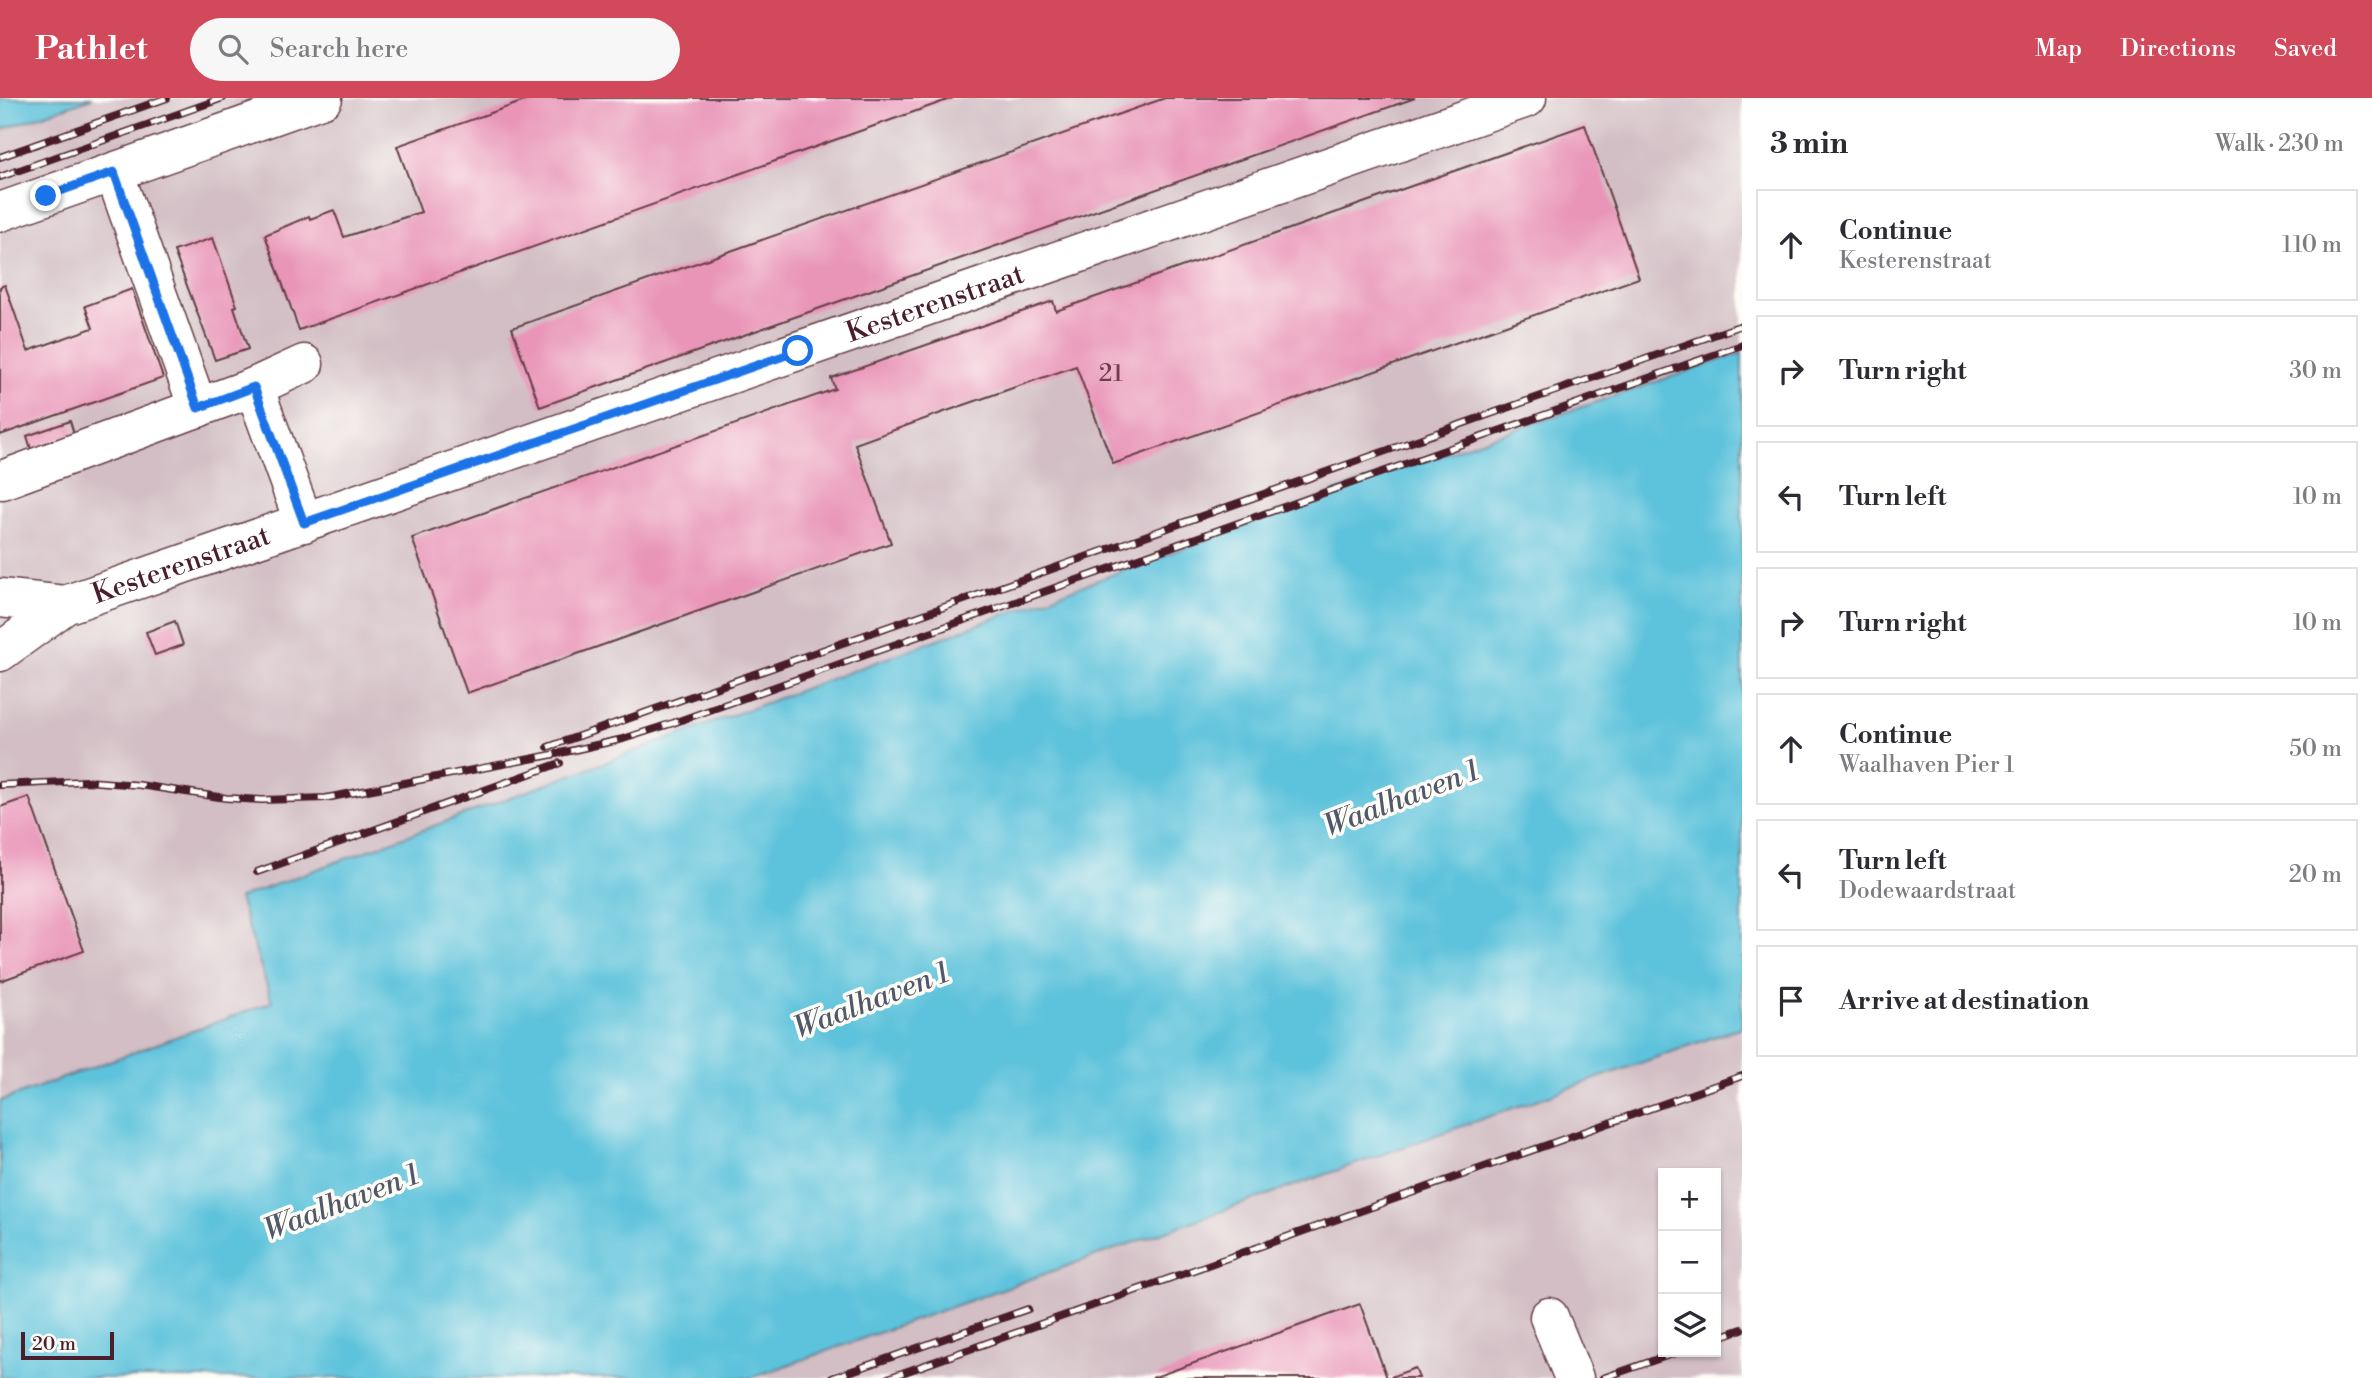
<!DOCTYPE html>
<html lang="en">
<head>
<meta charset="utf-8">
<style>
	:root { --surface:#fff; --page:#f7f7f7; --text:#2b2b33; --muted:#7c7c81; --line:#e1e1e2; --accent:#d1495b }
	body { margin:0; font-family:"Libre Bodoni",serif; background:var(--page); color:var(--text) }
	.controls { position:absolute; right:21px; bottom:21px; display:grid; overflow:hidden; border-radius:0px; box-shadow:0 2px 5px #0004 }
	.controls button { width:63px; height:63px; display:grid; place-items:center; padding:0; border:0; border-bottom:2px solid var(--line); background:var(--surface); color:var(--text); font:35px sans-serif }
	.scale { position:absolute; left:21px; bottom:18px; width:93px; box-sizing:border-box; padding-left:7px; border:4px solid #4a1f2b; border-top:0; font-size:19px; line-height:24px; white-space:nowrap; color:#4a1f2b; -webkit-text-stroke:5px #fdfcf7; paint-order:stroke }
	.stop { position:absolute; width:21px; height:21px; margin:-16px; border:5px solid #1a73e8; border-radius:50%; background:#fff }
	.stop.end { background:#1a73e8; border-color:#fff; box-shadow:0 2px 7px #0008 }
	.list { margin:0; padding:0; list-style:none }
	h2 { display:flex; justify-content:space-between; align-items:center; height:91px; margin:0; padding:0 28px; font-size:30px }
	h2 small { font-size:23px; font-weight:400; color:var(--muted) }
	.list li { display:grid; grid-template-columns:46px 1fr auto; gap:21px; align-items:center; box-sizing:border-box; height:112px; margin:0 14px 14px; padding:0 14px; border:2px solid var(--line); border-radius:0px }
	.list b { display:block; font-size:26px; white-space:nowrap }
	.list p { margin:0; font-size:23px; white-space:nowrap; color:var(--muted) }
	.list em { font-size:23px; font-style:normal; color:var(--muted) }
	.icon { flex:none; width:38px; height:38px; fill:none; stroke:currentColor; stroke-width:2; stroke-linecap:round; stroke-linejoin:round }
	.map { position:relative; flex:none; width:1742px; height:1280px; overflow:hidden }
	header { display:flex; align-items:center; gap:42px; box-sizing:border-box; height:98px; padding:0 35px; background:var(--accent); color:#fff }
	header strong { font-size:33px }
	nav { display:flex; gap:38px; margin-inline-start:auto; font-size:24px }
	.search { width:490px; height:63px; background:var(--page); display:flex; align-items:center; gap:18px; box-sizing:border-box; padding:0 24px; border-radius:38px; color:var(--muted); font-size:26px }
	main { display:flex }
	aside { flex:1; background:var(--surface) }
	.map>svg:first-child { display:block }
</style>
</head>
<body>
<header>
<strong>Pathlet</strong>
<div class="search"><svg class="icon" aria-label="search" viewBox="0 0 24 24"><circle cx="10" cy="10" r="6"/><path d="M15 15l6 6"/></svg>Search here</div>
<nav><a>Map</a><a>Directions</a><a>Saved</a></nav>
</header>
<main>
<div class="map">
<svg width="1742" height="1280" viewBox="0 0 1742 1280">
	<rect width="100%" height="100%" fill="#fdfcf7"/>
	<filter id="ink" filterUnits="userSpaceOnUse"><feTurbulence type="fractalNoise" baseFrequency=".0143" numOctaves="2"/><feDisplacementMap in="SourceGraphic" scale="14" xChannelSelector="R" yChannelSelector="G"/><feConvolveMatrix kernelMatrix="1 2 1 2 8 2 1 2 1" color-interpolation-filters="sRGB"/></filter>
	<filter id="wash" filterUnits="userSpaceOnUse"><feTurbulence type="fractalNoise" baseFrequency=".00686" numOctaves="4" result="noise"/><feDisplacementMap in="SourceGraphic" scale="28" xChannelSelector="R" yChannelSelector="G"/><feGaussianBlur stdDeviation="1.57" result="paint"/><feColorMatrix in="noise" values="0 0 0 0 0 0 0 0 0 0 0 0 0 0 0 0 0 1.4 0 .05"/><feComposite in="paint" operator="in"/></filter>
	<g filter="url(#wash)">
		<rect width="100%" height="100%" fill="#f8e8d4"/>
		<g fill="#d2bec4" fill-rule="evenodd">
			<polygon points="0,0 1742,0 1742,318 324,927 0,1046"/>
			<path d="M 1742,897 L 1742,1280 L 655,1280 ZM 1663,1075 L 1716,1075 L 1716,1254 L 1663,1254 Z"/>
		</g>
		<g fill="#5dc2db" stroke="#547083" stroke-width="2">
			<polygon points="0,0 92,0 0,32"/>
			<polygon points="1742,255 1742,929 751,1280 0,1280 0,1003 272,904 239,800 1392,373"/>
		</g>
		<g id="blocks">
			<g fill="#e995b8">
				<polygon points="533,0 953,0 299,232 265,137 309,118 310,121 334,112 344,139 421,114 397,48"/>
				<polygon points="1165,0 1415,0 540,309 512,230"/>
				<polygon points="1585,27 1639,180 1113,366 1076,268 944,314 855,346 891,445 467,595 412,440 835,291 831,280 1053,203 1056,213"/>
				<polygon points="213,140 237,208 234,209 248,251 215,262 174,153"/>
				<polygon points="5,187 28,253 93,230 85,208 132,191 163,280 0,337 0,189"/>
				<polygon points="70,323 74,336 31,351 27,338"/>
				<polygon points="175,523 183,547 155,557 146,534"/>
				<polygon points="29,699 84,853 0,883 0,709"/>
				<polygon points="1360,1206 1387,1280 1152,1280"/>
				<polygon points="1415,1270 1419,1280 1388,1280"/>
			</g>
		</g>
	</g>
	<g filter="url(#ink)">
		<use href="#blocks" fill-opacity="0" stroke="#643d44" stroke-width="2"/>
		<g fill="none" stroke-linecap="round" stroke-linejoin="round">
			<defs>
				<g id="minor">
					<polyline points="114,74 198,310"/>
					<polyline points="0,114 323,0"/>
					<polyline points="254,289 304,266"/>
					<polyline points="2,382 254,289 304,425"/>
					<polyline points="0,500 65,507"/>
					<path id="s1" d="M 0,554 L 65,507 L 1527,0"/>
					<polyline points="1549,1219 1574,1280"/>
				</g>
			</defs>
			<use href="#minor" stroke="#643d44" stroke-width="41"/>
			<use href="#minor" stroke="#fff" stroke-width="38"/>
			<defs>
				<g id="rail">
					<polyline points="0,59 167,0"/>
					<polyline points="0,79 223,0"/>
					<polyline points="548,649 1742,227"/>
					<polyline points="0,687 86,683 139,687 226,700 262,702 326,700 556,656 623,641 673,625 1742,247"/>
					<polyline points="257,774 560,665"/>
					<polyline points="1716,1240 1742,1231"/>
					<polyline points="832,1280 1028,1211"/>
					<polyline points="888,1280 1742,978"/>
					<polyline points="1603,1280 1678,1254"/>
				</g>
			</defs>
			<use href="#rail" stroke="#4a1f2b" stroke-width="8"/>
			<use href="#rail" stroke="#fdfcf7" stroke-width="5" stroke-dasharray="16" stroke-linecap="butt"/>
		</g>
	</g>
	<g fill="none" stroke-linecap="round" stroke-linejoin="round" filter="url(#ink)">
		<polyline stroke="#1a73e8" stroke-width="9" points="46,98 114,74 198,310 254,289 304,425 798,253"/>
	</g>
	<g text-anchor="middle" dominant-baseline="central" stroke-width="7" stroke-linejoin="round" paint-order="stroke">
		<g font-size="24" fill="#723c4e">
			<text x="1111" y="276">21</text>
		</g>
		<g font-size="28" fill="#4a1f2b" stroke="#fdfcf7">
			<text stroke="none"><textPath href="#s1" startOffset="1001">Kesterenstraat</textPath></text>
			<text stroke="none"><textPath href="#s1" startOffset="203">Kesterenstraat</textPath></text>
		</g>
		<g font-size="30" font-style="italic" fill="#515869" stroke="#fdfcf7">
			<text transform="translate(1401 701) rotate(-21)">Waalhaven 1</text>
			<text transform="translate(871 903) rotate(-21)">Waalhaven 1</text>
			<text transform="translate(341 1105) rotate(-21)">Waalhaven 1</text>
		</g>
	</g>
</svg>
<div class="controls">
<button>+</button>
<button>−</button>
<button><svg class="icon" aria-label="layers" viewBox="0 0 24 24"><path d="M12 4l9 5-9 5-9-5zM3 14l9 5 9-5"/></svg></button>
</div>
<div class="scale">20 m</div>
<div class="stop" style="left:798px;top:253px"></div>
<div class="stop end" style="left:46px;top:98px"></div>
</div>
<aside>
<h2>3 min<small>Walk · 230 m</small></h2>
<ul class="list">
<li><svg class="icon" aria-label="ahead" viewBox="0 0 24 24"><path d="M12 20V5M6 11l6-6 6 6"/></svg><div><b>Continue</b><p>Kesterenstraat</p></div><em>110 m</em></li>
<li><svg class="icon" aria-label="right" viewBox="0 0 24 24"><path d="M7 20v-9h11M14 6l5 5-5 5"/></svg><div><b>Turn right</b></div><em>30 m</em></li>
<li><svg class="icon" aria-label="left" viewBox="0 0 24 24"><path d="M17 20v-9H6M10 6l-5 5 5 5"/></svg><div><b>Turn left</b></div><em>10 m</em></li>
<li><svg class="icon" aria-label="right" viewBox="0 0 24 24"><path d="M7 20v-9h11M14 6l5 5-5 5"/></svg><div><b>Turn right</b></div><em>10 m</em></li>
<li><svg class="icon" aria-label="ahead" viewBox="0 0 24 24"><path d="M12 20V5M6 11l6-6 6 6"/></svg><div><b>Continue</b><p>Waalhaven Pier 1</p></div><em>50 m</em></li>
<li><svg class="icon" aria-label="left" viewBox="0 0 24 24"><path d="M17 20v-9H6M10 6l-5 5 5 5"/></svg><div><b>Turn left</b><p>Dodewaardstraat</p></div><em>20 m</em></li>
<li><svg class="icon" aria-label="arrive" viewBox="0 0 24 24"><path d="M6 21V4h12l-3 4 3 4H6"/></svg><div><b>Arrive at destination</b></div></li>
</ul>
</aside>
</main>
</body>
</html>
